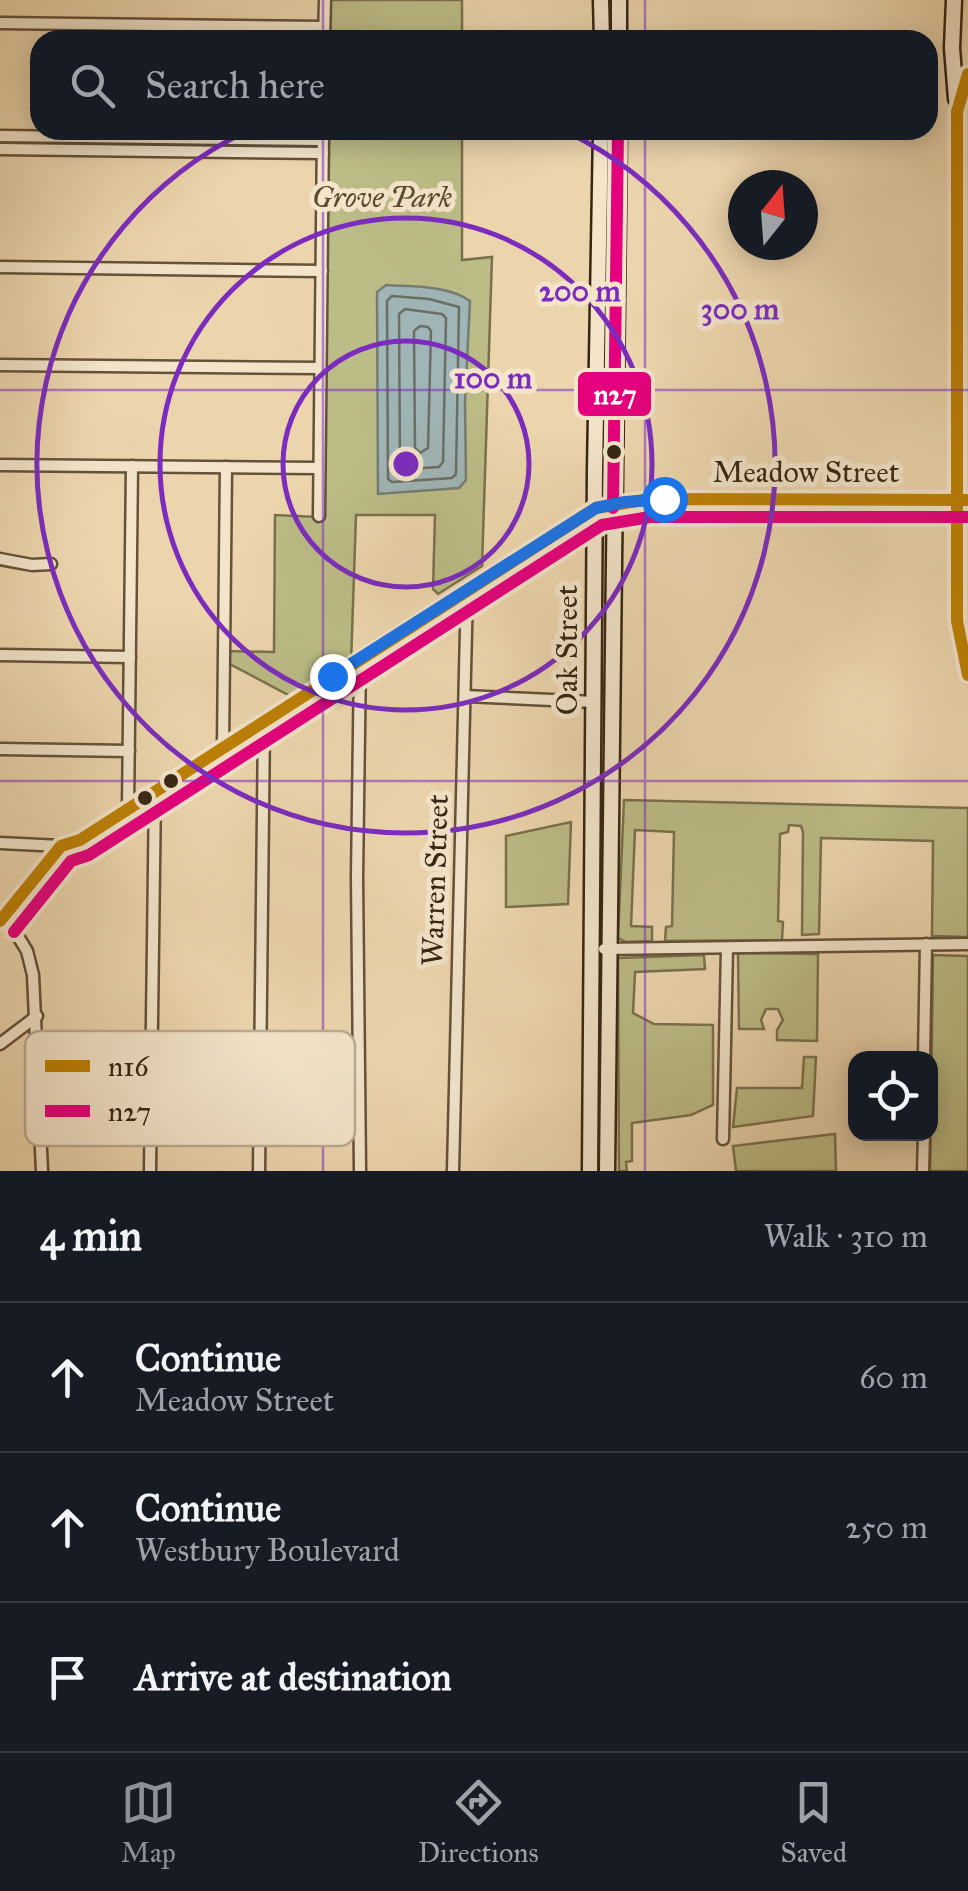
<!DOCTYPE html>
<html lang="en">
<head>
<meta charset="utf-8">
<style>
	:root { --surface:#171b24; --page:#242831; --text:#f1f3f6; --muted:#9ea1a6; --line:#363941; --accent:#8c9099 }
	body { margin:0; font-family:"IM FELL Great Primer",serif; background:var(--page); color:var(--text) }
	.controls { position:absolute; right:30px; bottom:30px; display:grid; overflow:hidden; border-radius:20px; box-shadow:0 5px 25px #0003 }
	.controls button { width:90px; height:90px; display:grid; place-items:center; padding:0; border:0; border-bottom:2px solid var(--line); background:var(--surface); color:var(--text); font:50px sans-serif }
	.compass { position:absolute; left:728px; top:170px; width:90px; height:90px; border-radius:50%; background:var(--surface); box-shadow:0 5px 25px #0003; rotate:17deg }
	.stop { position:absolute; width:30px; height:30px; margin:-22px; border:8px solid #1a73e8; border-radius:50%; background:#fff }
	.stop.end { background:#1a73e8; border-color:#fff; box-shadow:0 2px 10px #0008 }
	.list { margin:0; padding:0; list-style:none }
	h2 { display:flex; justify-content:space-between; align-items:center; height:130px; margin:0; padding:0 40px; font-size:42px }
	h2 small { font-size:32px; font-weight:400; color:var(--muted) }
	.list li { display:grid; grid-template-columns:65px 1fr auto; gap:30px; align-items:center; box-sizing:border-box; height:150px; padding:0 40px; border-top:2px solid var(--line) }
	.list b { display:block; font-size:38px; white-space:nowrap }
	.list p { margin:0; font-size:32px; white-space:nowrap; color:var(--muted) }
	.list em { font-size:32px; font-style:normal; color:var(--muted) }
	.icon { flex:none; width:55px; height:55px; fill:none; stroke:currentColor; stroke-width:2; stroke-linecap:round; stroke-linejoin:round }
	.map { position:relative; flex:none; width:968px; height:1171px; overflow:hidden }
	.search { position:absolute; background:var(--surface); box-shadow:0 5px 25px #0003; left:30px; right:30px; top:30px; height:110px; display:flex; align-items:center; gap:25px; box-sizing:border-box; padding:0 35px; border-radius:30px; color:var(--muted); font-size:38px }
	.sheet { height:580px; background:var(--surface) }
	nav { display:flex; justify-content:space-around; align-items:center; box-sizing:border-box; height:140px; border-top:2px solid var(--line); background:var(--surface); font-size:28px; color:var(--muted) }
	nav a { display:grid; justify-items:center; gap:5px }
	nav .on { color:var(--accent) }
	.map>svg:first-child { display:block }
</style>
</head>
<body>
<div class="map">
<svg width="968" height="1171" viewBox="0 0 968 1171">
	<rect width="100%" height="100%" fill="#ecd5ad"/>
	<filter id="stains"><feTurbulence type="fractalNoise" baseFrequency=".002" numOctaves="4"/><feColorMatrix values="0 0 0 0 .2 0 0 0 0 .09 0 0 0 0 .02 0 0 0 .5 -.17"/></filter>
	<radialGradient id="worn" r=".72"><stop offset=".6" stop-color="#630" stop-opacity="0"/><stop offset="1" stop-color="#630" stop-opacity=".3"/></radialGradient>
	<g fill="#bcbc86" stroke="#79714c" stroke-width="2.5">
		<polygon points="326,0 462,0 462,40 325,40"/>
		<polygon points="324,130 462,130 462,260 492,257 482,566 438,594 433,589 435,515 356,515 351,664 296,699 224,661 224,651 274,652 275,515 318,517"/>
		<polygon points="624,800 968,808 968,937 932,936 933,841 821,838 819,934 802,935 803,832 801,826 789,825 788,832 780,834 778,921 783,922 782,940 665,941 666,927 672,926 674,832 635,830 631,926 652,927 652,941 626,942 618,938"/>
		<polygon points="571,822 568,904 506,907 506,836"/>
		<polygon points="738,953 818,954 817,1041 777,1040 777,1030 783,1020 778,1009 766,1009 761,1020 764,1029 739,1029"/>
		<polygon points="704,955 705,969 635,972 633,1013 654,1024 713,1025 713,1105 691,1115 632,1123 632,1161 626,1162 627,1171 619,1171 618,958"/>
		<polygon points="933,955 968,956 968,1171 930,1171"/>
		<polygon points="804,1057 816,1057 813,1116 733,1127 737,1088 802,1088"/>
		<polygon points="835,1134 836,1171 736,1171 733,1146"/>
	</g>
	<path fill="#9fb5b6" stroke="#757c74" stroke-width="2.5" d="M 386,285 C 412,287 448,285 470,301 L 465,401 L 466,480 L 459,488 L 378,494 L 377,292 Z"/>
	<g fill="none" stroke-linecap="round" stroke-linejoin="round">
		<g stroke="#6a6e64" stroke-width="2.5">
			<polygon points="392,296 429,299 459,307 456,474 452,478 392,482 388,479 387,301"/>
			<polygon points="405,309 442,314 446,318 443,462 439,467 405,469 400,465 399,314"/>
			<polygon points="420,326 428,327 431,331 428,448 420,453 415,448 414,331"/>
		</g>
		<defs>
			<g id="street">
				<polyline points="0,23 324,27"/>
				<polyline points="324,40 325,0"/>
				<polyline points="0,136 323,140"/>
				<polyline points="0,149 323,153"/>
				<polyline points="0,267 322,271"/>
				<polyline points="0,365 320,368"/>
				<polyline points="0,465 319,468"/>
				<polyline points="319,516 323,130"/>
				<polyline points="0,559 32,565 51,564"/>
				<polyline points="0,655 130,657"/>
				<polyline points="465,696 595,702"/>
				<polyline points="223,747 226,467"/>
				<polyline points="0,749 129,751"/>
				<polyline points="128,808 132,466"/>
				<polyline points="0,843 61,846"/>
				<polyline points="5,915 27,951 33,975 42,1171"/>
				<polyline points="604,949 968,944"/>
				<polyline points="0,1044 37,1016"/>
				<polyline points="924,1058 926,944"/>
				<polyline points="38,1066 260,1063"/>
				<polyline points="723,1139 727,948"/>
				<polyline points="150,1171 155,791"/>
				<polyline points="259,1171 264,721"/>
				<polyline points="360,1171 357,877 360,659"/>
				<polyline points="453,1171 467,589"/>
				<polyline points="923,1171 924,1134"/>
			</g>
			<g id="secondary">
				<polyline points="601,0 602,40"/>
				<polyline points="954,0 952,48 956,99"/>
				<polyline points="619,40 619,0"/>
				<polyline points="968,74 957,112 957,621 968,675"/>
				<polyline points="0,921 61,846 80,840 596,508 649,499 958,500"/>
				<polyline points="590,1171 595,471 601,130"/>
				<polyline points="607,1171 619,130"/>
			</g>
		</defs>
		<use href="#street" stroke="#645239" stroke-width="15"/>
		<use href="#secondary" stroke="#362612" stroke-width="19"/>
		<use href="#street" stroke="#f3e4ca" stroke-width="10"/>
		<use href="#secondary" stroke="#f3e4ca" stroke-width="14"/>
		<defs>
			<g id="bus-1">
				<polyline points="968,74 957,112 957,621 968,675"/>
				<polyline points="0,921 61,846 80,840 596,508 649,499 968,500"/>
			</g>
			<g id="bus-2">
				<polyline points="613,508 618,130"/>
				<polyline points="14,932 71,861 89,855 602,525 650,517 968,517"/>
			</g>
		</defs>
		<use href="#bus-1" stroke="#f3e4ca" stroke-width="20"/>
		<use href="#bus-2" stroke="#f3e4ca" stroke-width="20"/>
		<use href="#bus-1" stroke="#bd8005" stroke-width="12"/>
		<use href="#bus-2" stroke="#e5007d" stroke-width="12"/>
	</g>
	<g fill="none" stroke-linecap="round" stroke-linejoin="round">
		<polyline stroke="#1a73e8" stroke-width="12" points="332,676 596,508 625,502 664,499"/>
	</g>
	<path fill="none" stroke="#7b2cbf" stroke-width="2.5" stroke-opacity="0.55" d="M 323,0 L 323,40M 645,0 L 645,40M 323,130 L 323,1171M 645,130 L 645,1171M 0,390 L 968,390M 0,781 L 968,781"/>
	<g fill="none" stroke="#7b2cbf" stroke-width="5">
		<circle cx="406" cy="464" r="123"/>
		<circle cx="406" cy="464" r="246"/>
		<path d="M565 131A369 369 0 1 1 247 131"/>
	</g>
	<g fill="#362612" stroke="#f3e4ca" stroke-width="4">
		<circle cx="614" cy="452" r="9"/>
		<circle cx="171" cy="781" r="9"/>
		<circle cx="145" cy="798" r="9"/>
	</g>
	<g text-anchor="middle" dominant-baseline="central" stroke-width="10" stroke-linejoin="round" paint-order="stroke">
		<g font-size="30" font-style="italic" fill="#584c2f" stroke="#f3e4ca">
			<text x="382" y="197">Grove Park</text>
		</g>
		<g font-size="30" fill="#362612" stroke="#f3e4ca">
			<text x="806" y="472">Meadow Street</text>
			<text transform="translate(567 650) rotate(-90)">Oak Street</text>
			<text transform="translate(435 880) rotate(-88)">Warren Street</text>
		</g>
	</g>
	<rect x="25" y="1031" width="330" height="115" rx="15" fill="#f3e4ca" stroke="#baab93" stroke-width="2.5"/>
	<rect x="45" y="1060" width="45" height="12" fill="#bd8005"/>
	<rect x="45" y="1105" width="45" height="12" fill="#e5007d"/>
	<g font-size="28" fill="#362612">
		<text x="108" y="1076">n16</text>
		<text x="108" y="1121">n27</text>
	</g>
	<circle cx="406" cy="464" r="15" fill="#7b2cbf" stroke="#f3e4ca" stroke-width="5"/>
	<g font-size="30" text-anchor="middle" font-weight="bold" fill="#7b2cbf" stroke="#f3e4ca" stroke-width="10" stroke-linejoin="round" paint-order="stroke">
		<text x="580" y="301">200 m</text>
		<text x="740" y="319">300 m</text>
		<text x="493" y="388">100 m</text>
	</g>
	<rect stroke="#f3e4ca" stroke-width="4" x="576" y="370" width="77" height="48" rx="10" fill="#e5007d"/>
	<g font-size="28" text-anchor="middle" font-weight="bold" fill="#fff">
		<text x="615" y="404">n27</text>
	</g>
	<rect width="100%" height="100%" filter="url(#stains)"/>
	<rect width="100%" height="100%" fill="url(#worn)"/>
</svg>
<div class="controls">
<button><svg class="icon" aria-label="locate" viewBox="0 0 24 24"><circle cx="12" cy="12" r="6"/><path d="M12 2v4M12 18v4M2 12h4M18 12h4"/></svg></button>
</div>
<svg class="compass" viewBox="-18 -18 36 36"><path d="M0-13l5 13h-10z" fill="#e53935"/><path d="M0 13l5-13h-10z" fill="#9ea1a6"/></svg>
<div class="stop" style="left:664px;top:499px"></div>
<div class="stop end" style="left:332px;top:676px"></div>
<div class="search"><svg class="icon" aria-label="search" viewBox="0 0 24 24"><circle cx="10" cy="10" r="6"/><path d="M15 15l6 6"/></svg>Search here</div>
</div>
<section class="sheet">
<h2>4 min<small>Walk · 310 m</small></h2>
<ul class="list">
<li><svg class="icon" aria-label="ahead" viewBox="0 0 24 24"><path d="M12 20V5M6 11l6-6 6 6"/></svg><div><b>Continue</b><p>Meadow Street</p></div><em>60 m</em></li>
<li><svg class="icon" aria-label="ahead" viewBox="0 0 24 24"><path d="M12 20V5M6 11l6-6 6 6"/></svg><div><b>Continue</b><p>Westbury Boulevard</p></div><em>250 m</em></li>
<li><svg class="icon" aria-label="arrive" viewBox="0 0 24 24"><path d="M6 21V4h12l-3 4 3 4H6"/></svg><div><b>Arrive at destination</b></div></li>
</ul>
</section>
<nav>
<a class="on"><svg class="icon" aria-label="map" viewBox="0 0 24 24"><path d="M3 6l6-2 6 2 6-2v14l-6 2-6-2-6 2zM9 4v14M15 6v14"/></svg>Map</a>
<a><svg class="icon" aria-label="directions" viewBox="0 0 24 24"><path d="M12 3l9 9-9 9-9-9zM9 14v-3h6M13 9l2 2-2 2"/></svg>Directions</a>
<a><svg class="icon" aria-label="saved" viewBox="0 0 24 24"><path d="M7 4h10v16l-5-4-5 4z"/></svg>Saved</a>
</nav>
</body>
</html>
